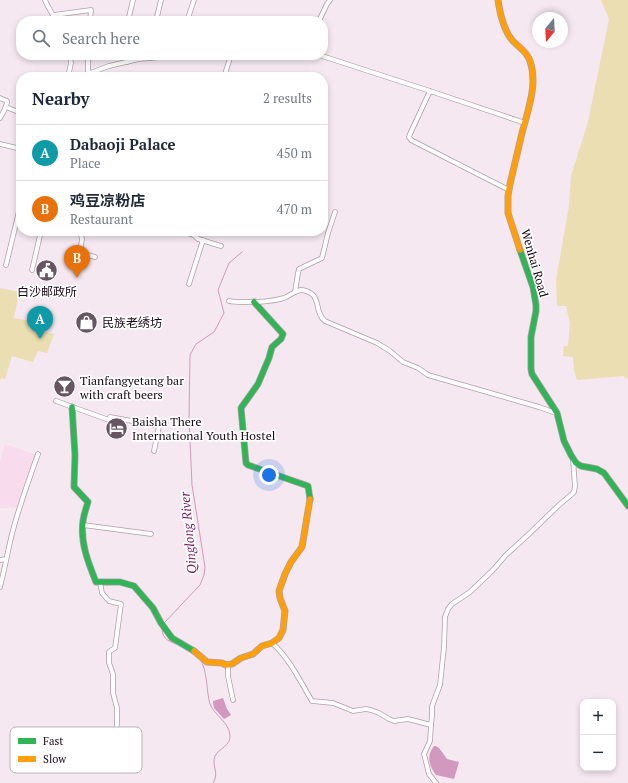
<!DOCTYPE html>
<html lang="en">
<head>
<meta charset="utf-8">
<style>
	:root { --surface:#fff; --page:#f6f6f7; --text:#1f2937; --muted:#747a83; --line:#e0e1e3; --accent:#db2777 }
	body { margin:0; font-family:"PT Serif","Noto Sans SC",serif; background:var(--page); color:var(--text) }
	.controls { position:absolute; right:12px; bottom:12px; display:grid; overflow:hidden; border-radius:8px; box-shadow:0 2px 6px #0003 }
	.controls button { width:36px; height:36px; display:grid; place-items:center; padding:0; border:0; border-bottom:1px solid var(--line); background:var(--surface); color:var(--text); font:20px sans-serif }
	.compass { position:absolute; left:532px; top:12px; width:36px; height:36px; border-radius:50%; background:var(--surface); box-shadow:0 2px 6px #0003; rotate:198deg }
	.you { position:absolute; left:269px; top:475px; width:14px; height:14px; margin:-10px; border:3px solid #fff; border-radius:50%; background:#1a73e8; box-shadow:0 0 0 6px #1a73e833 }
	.badge { display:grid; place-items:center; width:26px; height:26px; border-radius:50%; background:var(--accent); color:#fff; font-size:13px; font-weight:700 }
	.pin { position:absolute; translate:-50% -33px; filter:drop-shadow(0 1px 2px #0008) }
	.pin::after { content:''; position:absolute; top:21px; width:14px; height:12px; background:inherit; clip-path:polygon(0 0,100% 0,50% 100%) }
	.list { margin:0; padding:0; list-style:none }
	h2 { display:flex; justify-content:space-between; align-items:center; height:52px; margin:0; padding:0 16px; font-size:17px }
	h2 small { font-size:13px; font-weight:400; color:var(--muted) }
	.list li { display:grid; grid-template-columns:26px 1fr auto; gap:12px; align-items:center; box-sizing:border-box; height:56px; padding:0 16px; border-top:1px solid var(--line) }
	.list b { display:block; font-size:15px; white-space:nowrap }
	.list p { margin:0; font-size:13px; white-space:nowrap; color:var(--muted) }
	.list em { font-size:13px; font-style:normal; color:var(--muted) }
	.icon { flex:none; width:22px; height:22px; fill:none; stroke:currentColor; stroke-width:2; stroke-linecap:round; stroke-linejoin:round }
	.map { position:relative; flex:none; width:628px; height:783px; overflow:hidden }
	.search { position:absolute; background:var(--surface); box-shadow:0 2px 6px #0003; left:16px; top:16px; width:312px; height:44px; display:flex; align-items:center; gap:10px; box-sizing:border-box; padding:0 14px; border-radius:16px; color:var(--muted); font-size:15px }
	.panel { position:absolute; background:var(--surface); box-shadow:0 2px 6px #0003; left:16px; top:72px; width:312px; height:164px; border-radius:16px }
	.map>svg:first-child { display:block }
</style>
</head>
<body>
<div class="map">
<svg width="628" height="783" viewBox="0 0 628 783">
	<rect width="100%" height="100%" fill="#f5e8f0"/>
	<polygon fill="#f8dced" points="5,444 37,455 20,504 17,507 2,508 0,508 0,462"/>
	<g fill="#ebdeb2">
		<polygon points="601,0 628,0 628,379 623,376 577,380 574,370 573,357 563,356 564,346 568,346 570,323 566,306 557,306 556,280 569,206 571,176 588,122 609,19"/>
		<polygon points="0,288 19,292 14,318 31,321 29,329 54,334 47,353 38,351 33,362 12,356 5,379 1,378 0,381"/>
	</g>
	<g fill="#d299be">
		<polygon points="223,698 227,709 231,715 224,719 214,708 213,702 213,701"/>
		<path d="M 434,746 L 436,746 L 439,748 L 447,759 L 459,762 L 454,779 L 436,775 C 429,766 426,756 434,746 Z"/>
	</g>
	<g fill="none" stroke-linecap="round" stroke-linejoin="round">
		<g stroke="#d299be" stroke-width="1">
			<polyline points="164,624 165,622 200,585 204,575 205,567 192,485 189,419 190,355 196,344 214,332 224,313 218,290 229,263 242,252"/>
			<path d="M 162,629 C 162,640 171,642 179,645"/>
			<path d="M 200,659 C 208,671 206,691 210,704 C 214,715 229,722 230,735 C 231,746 219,748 215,756 C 211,765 220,773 213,783"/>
		</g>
		<defs>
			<g id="street">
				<path d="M 45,0 C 48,8 53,13 55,21"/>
				<polyline points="54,15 91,10 90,21"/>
				<polyline points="128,21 133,0"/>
				<polyline points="156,21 161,0"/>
				<polyline points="187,21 194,0"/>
				<polyline points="306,21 313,19 320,20"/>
				<polyline points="319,21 327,4 330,0"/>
				<polyline points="319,55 430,91 525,123"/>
				<polyline points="127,62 128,55"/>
				<polyline points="88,74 88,55"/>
				<polyline points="68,77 82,76 109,66 139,59 173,56"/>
				<polyline points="68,77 71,63 70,55"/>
				<polyline points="224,77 231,55"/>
				<polyline points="430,91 410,134 409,137 411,140 509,190"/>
				<polyline points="0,98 7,101 7,103 4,111 0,118"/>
				<polyline points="6,107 21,113"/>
				<polyline points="0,144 21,149"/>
				<polyline points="80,231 82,239 80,253 95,257"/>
				<polyline points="179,231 191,234 195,236 198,239 221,246"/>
				<polyline points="6,265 21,203"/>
				<polyline points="32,270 41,231"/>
				<polyline points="189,284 203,240"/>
				<polyline points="295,292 298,273 299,269 322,258 328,233 335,212"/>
				<path d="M 229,301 C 234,302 239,302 244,302 C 258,302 271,302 284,298 C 290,296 294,291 301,290 C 304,290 309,292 312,294 C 320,300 315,313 325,321 L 377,343 L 390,351 L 403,362 L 418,368 L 428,375 L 539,407 L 556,413"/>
				<polyline points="56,401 109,420 110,417 159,426 154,451"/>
				<polyline points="83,525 151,534"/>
				<polyline points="0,560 6,559"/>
				<polyline points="100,582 102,593 109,601 121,604 115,648 110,651 109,652 109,663 113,674 113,693 117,708 117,724 115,739 109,757"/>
				<path d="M 0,587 C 5,568 8,549 13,530 C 20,504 29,479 38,454"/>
				<path d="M 272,643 C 290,659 300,681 312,701 L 333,703 L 353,711 L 366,709 L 371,710 L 379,713 L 389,719 L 394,721 L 408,719 L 431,725"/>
				<polyline points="228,665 228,676 233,700"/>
				<polyline points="436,783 429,774 424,754 430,741 431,725 432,716 432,706 440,685 444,647 445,617 448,609 452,604 470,592 493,570 506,555 530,533 559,505 572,494 574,492 575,486 573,459"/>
			</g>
			<g id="fast">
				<polyline points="520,250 533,287 536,305 536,311 531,337 531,369 532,374 557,413 564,441 571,455 576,463 581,466 597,469 604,473 628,506"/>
				<polyline points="254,302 283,334 281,339 272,347 269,358 258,384 241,408 246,463 248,465 308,486 310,499"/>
				<path d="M 72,407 L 75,455 L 74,487 L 88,502 C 86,508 84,514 83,521 C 80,542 88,562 96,582 L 120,582 L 134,586 L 153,608 L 161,623 L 172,638 L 194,651"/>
			</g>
			<g id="slow">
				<path d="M 498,0 C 500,14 503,29 512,40 C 518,47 527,51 530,61 C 538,84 528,110 522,133 C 518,150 514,167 510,184 L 508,196 L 508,213 L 520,250"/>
				<polyline points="194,651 207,662 222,663 226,665 232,664 241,658 253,654 262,646 272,643 279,638 283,630 285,611 280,598 279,591 285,574 291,562 302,547 310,499"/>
			</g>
		</defs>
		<use href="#street" stroke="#af9fa8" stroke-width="5.5"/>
		<use href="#fast" stroke="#af9fa8" stroke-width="7"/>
		<use href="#slow" stroke="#af9fa8" stroke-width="7"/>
		<use href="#street" stroke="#fefcfd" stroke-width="4"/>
		<use href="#fast" stroke="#30b455" stroke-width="5.5"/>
		<use href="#slow" stroke="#ff9f0a" stroke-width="5.5"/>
	</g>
	<defs>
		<symbol id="civic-disc" viewBox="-11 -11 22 22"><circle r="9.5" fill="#675661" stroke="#fff"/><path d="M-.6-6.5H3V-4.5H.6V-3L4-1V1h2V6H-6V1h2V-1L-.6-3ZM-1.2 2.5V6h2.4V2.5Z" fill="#fff"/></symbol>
		<symbol id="shop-disc" viewBox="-11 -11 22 22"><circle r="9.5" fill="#675661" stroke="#fff"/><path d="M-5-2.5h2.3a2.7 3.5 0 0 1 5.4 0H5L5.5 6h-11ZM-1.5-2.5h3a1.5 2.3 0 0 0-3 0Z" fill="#fff"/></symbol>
		<symbol id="bar-disc" viewBox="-11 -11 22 22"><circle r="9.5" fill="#675661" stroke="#fff"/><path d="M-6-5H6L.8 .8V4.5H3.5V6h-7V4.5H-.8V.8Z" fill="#fff"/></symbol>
		<symbol id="hotel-disc" viewBox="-11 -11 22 22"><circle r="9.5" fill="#675661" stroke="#fff"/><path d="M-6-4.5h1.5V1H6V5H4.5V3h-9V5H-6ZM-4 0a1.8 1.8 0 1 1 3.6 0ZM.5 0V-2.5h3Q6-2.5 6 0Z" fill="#fff"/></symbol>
	</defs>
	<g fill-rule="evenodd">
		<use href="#civic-disc" x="34" y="258" width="25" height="25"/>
		<use href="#shop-disc" x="74" y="310" width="25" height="25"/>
		<use href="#bar-disc" x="52" y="374" width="25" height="25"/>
		<use href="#hotel-disc" x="104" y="416" width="25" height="25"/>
	</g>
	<g text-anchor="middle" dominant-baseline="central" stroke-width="3.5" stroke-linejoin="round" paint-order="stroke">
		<g font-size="12" fill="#1a0714" stroke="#fff">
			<text transform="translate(535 263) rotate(74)">Wenhai Road</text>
		</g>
		<g font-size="12" fill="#1a0714" stroke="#fff" text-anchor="start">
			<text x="47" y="291" text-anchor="middle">白沙邮政所</text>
			<text x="102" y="322">民族老绣坊</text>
			<text x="80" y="380">Tianfangyetang bar<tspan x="80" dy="14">with craft beers</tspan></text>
			<text x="132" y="421">Baisha There<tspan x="132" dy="14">International Youth Hostel</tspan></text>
		</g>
		<g font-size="13" font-style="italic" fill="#791e5f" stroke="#fff">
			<text transform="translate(188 533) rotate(-95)">Qinglong River</text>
		</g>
	</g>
	<rect x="10" y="727" width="132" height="46" rx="6" fill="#fff" stroke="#bab5b8" stroke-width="1"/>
	<rect x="18" y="738" width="18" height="6" fill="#30b455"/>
	<rect x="18" y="756" width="18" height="6" fill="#ff9f0a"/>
	<g font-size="11" fill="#1a0714">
		<text x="43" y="745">Fast</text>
		<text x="43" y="763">Slow</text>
	</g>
</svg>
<div class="controls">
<button>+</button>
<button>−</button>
</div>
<svg class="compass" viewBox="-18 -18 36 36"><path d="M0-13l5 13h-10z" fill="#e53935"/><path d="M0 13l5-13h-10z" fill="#747a83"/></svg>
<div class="you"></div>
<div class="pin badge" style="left:40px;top:339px;background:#0f9aa8">A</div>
<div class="pin badge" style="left:77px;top:278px;background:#e8710a">B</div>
<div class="search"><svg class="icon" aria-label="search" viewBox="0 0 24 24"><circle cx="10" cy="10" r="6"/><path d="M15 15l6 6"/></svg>Search here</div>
<section class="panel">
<h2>Nearby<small>2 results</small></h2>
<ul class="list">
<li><span class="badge" style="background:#0f9aa8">A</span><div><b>Dabaoji Palace</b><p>Place</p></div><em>450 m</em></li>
<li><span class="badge" style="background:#e8710a">B</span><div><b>鸡豆凉粉店</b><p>Restaurant</p></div><em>470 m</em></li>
</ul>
</section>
</div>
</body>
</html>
